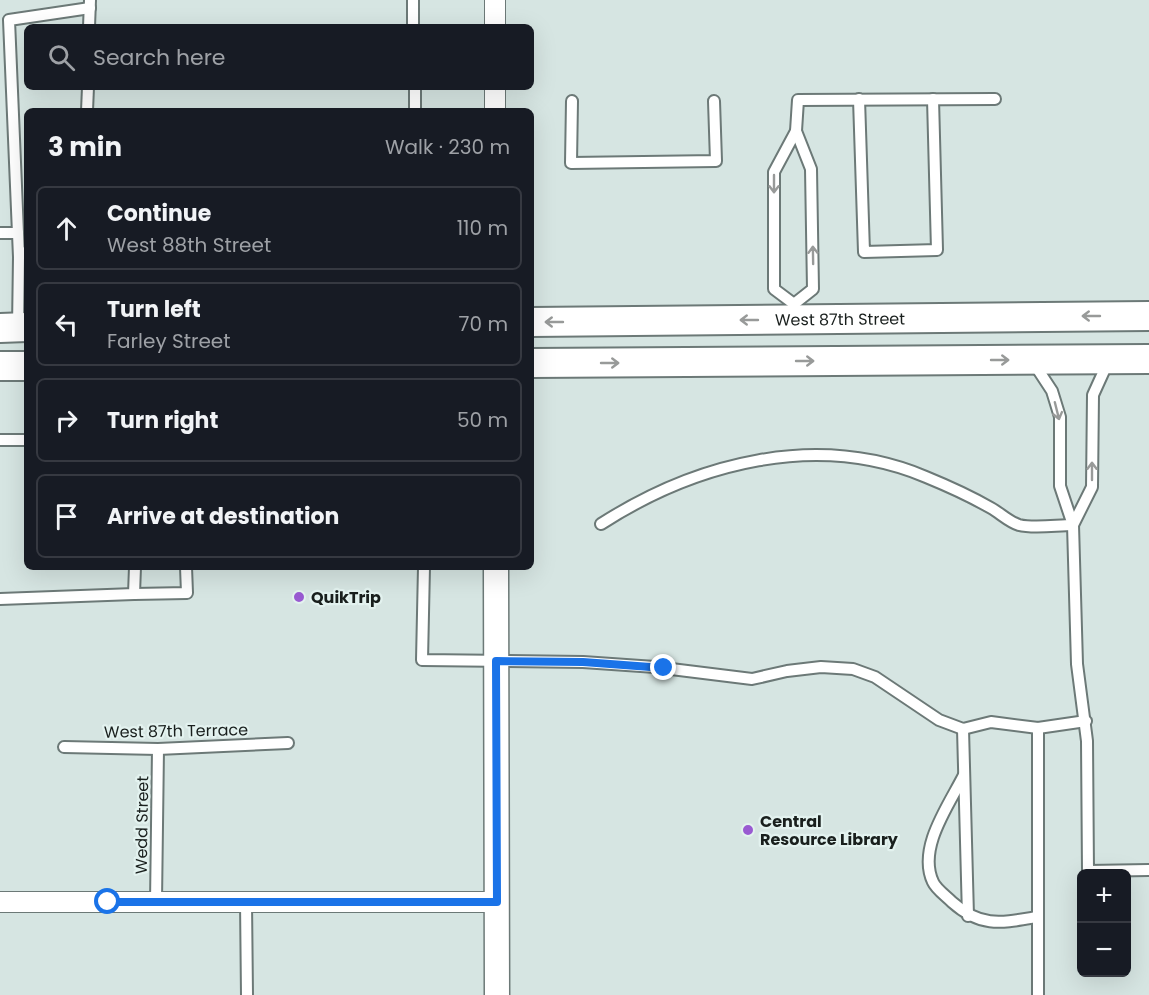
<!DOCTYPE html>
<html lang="en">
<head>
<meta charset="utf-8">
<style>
	:root { --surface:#171b24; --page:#20242c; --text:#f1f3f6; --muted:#9ea1a6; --line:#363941 }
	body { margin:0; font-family:Poppins,sans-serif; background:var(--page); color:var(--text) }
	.controls { position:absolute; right:18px; bottom:18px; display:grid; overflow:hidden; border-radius:9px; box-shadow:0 6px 24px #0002 }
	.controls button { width:54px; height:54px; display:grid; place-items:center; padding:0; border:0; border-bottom:2px solid var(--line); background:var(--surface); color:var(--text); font:30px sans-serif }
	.stop { position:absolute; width:18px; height:18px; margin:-14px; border:4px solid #1a73e8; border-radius:50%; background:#fff }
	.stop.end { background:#1a73e8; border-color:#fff; box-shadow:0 2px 6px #0008 }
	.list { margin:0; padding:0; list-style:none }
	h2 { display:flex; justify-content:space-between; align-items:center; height:78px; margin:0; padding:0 24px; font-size:26px }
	h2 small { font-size:20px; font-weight:400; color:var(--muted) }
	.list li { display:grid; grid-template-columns:39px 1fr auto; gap:18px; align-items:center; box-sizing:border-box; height:84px; margin:0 12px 12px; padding:0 12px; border:2px solid var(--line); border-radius:9px }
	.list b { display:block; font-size:22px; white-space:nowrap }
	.list p { margin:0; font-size:20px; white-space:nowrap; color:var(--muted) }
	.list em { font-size:20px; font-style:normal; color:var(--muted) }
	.icon { flex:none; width:33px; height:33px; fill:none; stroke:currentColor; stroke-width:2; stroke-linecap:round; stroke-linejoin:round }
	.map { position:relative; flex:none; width:1149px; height:995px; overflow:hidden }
	.search { position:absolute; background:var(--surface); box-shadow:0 6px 24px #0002; left:24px; top:24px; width:510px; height:66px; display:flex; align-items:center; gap:15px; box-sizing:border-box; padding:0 21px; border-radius:9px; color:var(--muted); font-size:22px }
	.panel { position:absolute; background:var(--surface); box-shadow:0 6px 24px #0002; left:24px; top:108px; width:510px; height:462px; border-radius:9px }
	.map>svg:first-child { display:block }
</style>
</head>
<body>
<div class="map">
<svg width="1149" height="995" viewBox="0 0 1149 995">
	<rect width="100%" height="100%" fill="#d6e5e2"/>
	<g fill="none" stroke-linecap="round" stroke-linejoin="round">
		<defs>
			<g id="service">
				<polyline points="413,0 413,27"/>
				<polyline points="89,27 90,0"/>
				<polyline points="415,87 415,111"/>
				<polyline points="859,99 864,252 937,250 933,99"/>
				<polyline points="572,101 571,163 716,161 714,101"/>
				<polyline points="87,111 88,87"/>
				<polyline points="0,233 18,233"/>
				<polyline points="19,257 9,20 90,8"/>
				<polyline points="794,304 774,289 774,172 796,131 798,100 995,99"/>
				<polyline points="794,304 813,289 811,169 796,131"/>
				<polyline points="18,327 19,257 27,251"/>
				<polyline points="1033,362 1052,391 1060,417 1060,486 1073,525 1077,664 1087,741 1088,871 1149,870"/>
				<polyline points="0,440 27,440"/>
				<path d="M 601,524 C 696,463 817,431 926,477 C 948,486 970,496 991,508 C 1000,513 1009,522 1019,525 C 1034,529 1057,525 1073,525"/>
				<polyline points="1073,525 1092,487 1093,395 1108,362"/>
				<polyline points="424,567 422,660 583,662 655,667 752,679 787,671 821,667 853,669 875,677 939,720 963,729 991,722 1038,728 1086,721"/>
				<polyline points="134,594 187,593 186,567"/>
				<polyline points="0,599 134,594 135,567"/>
				<polyline points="963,729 968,916"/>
				<polyline points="64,747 158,749 288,743"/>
				<path d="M 964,775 C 949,805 917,848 933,882 C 936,889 946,896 952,902 C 981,928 1001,923 1037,917"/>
				<polyline points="156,902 158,749"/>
				<polyline points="246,902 247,995"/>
				<polyline points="1038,995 1038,728"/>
			</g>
			<g id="minor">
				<polyline points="495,0 495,27"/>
				<polyline points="495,87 495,111"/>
				<polyline points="0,902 497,902"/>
			</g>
			<polyline id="tertiary" points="496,567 497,995"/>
			<g id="secondary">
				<path id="s1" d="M 531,322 L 1149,316"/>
				<polyline points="0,328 27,327"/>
				<polyline points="531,363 1149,359"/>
				<polyline points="0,366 27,366"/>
			</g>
		</defs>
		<use href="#service" stroke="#6c7977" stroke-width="14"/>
		<use href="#minor" stroke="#6c7977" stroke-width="22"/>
		<use href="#tertiary" stroke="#6c7977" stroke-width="27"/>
		<use href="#secondary" stroke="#6c7977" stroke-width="32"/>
		<use href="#service" stroke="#fff" stroke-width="10"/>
		<use href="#minor" stroke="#fff" stroke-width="20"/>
		<use href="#tertiary" stroke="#fff" stroke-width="24"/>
		<use href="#secondary" stroke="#fff" stroke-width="28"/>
	</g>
	<defs><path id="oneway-shaft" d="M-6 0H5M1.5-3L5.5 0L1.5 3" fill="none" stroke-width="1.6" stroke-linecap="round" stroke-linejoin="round" transform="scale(1.5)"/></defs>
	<g stroke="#989a99">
		<use href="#oneway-shaft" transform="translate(774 184) rotate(90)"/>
		<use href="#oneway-shaft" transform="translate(813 255) rotate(-91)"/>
		<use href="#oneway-shaft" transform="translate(1091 316) rotate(180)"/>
		<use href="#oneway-shaft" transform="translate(749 320) rotate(180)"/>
		<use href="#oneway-shaft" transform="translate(554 322) rotate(180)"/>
		<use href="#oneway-shaft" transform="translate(1000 360)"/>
		<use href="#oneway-shaft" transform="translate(805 361)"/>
		<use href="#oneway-shaft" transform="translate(610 363)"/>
		<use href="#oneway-shaft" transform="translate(1057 411) rotate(76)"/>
		<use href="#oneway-shaft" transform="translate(1092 471) rotate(-90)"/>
	</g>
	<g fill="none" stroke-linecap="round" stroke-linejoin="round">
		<polyline stroke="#1a73e8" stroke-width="8" points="108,902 497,902 496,661 583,662 664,668"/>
	</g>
	<g fill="#995ad1" stroke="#e3f2ef" stroke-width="2">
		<circle cx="299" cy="597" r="6"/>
		<circle cx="748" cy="830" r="6"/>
	</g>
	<g text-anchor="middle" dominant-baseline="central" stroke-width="4.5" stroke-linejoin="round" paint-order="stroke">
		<g font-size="16" fill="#191f1d" stroke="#e3f2ef">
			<text stroke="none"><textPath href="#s1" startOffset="309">West 87th Street</textPath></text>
			<text transform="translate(176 731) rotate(-1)">West 87th Terrace</text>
			<text transform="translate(142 825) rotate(-89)">Wedd Street</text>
		</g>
		<g font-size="16" font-weight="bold" fill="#191f1d" stroke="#e3f2ef" text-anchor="start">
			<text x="311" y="597">QuikTrip</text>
			<text x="760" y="821">Central<tspan x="760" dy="18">Resource Library</tspan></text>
		</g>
	</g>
</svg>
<div class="controls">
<button>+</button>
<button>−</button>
</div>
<div class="stop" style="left:108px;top:902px"></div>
<div class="stop end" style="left:664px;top:668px"></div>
<div class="search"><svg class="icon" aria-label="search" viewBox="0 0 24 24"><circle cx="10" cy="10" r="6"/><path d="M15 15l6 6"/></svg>Search here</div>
<section class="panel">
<h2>3 min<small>Walk · 230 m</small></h2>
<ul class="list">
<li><svg class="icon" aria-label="ahead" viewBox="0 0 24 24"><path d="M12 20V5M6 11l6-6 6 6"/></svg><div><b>Continue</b><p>West 88th Street</p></div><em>110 m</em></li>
<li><svg class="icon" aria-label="left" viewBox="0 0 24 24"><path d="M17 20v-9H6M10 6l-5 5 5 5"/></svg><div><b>Turn left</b><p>Farley Street</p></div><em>70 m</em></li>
<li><svg class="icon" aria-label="right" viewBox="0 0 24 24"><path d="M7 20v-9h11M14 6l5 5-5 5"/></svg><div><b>Turn right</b></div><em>50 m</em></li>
<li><svg class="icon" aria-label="arrive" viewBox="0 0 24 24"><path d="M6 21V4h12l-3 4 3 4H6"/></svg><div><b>Arrive at destination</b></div></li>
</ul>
</section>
</div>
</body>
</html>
